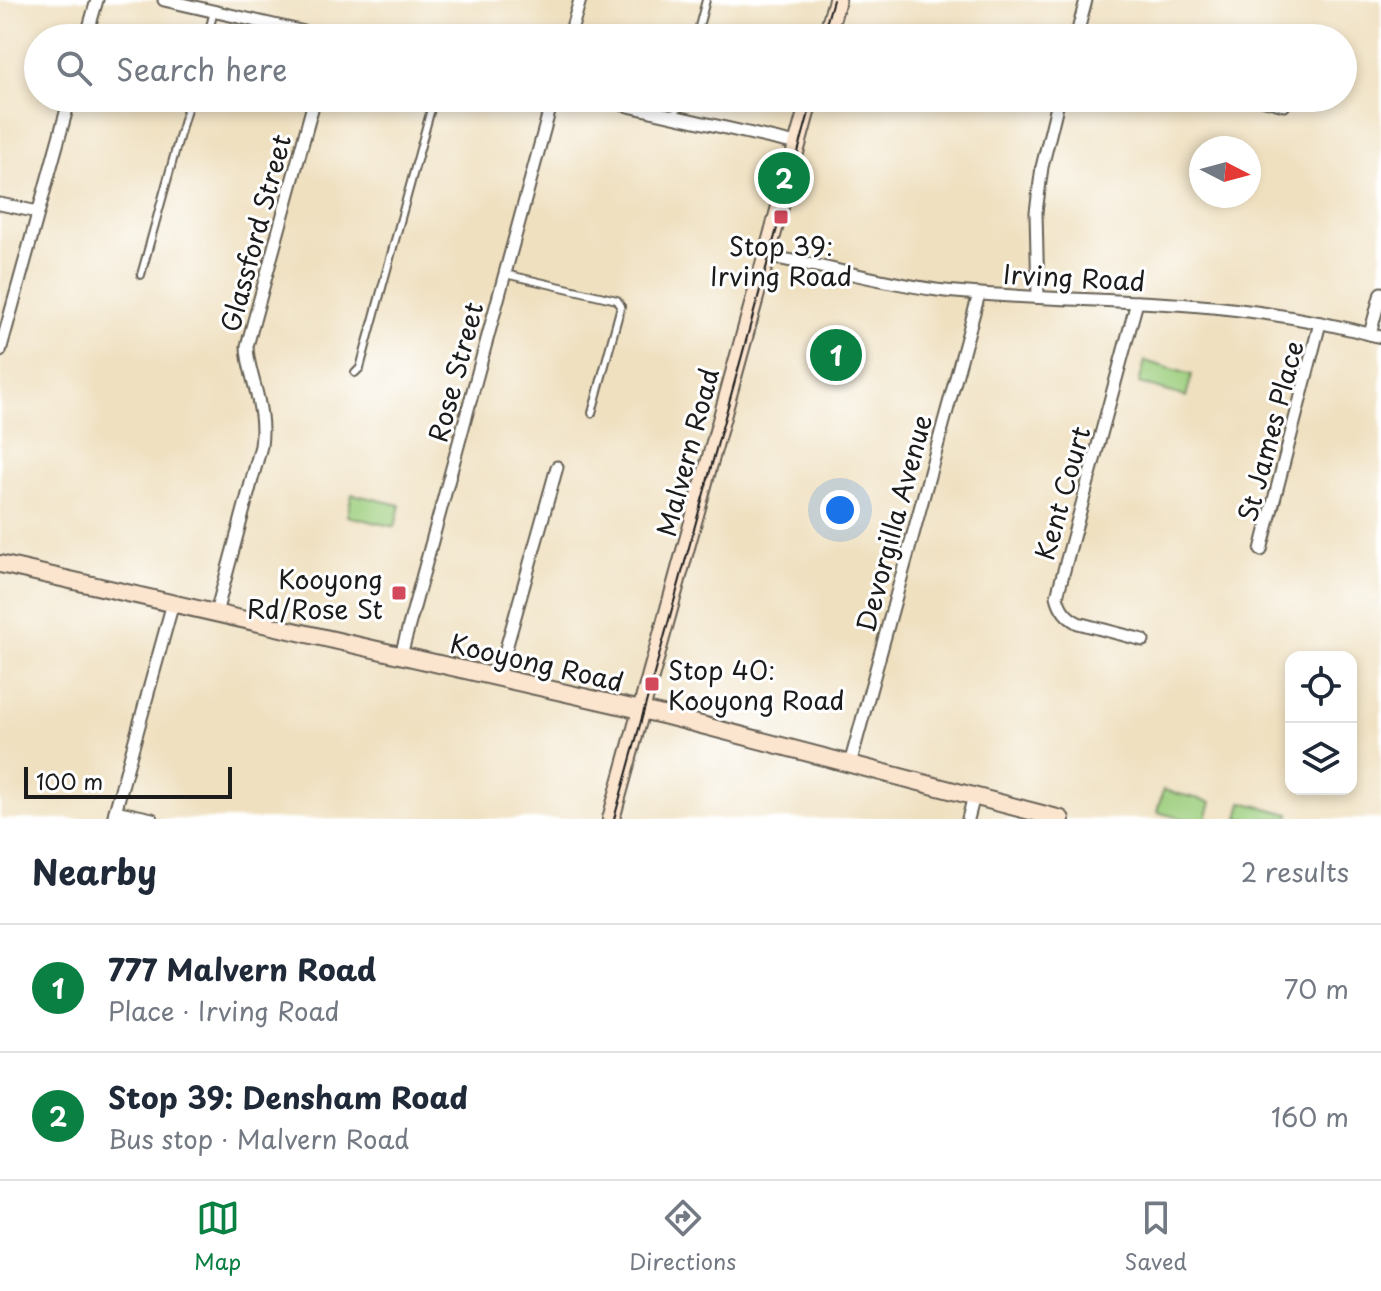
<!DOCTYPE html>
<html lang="en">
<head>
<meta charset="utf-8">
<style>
	:root { --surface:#fff; --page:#f6f6f7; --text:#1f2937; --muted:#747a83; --line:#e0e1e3; --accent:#0b8043 }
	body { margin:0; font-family:"Playpen Sans",sans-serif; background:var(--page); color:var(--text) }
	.controls { position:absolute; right:24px; bottom:24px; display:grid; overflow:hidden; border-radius:16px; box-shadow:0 4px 12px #0003 }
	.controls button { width:72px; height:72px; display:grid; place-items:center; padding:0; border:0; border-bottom:2px solid var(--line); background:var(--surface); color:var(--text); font:40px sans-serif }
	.compass { position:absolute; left:1189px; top:136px; width:72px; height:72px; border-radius:50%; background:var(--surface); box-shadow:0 4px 12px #0003; rotate:96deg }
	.scale { position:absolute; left:24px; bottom:20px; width:208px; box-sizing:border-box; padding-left:8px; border:4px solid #1c1c1c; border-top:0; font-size:22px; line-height:28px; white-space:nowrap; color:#1c1c1c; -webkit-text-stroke:6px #fff; paint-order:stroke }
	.you { position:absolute; left:840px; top:510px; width:28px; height:28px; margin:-20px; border:6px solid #fff; border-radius:50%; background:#1a73e8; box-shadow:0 0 0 12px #1a73e833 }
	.badge { display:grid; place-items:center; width:52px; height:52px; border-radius:50%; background:var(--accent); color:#fff; font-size:26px; font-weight:700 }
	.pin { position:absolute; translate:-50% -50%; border:4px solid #fff; box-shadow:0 2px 8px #0006 }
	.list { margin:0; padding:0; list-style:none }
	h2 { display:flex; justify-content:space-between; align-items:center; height:104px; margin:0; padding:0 32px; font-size:34px }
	h2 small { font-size:26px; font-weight:400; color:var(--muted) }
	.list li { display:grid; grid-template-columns:52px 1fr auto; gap:24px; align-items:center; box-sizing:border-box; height:128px; padding:0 32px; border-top:2px solid var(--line) }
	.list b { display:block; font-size:30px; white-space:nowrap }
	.list p { margin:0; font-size:26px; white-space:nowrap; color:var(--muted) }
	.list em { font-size:26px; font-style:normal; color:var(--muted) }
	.icon { flex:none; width:44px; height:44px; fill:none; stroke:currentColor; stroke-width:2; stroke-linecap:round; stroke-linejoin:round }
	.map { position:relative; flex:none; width:1381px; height:819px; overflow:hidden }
	.search { position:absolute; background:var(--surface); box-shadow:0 4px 12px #0003; left:24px; right:24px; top:24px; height:88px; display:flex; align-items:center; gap:20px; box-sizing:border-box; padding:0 28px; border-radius:44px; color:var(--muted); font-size:30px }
	.sheet { height:360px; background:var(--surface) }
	nav { display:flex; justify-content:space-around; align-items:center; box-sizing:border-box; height:112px; border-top:2px solid var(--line); background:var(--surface); font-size:22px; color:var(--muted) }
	nav a { display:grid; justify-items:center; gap:4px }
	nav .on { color:var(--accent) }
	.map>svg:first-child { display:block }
</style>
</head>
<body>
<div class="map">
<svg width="1381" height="819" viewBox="0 0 1381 819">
	<rect width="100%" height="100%" fill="#fff"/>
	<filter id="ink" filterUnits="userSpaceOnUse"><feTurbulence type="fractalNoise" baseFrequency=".0125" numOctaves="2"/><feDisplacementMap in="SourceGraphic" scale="16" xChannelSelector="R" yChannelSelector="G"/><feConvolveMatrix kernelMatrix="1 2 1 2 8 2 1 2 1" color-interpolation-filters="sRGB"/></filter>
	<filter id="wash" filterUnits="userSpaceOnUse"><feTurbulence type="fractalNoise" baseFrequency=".006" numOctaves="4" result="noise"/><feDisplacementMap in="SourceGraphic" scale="32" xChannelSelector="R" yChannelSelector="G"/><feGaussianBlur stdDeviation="1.8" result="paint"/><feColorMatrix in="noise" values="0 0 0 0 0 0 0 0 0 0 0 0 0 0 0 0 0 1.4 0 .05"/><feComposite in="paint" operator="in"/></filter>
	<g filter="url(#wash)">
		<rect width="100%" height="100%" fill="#efe0c0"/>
		<g fill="#9cce7d" stroke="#5c754c" stroke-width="2">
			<polygon points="1145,361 1192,375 1186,397 1139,383"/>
			<polygon points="352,494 400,505 395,527 347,516"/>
			<polygon points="1163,790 1211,802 1206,819 1184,819 1157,812"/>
			<polygon points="1242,802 1290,814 1289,819 1238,819"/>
		</g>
	</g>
	<g filter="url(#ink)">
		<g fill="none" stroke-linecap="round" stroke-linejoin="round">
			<defs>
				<g id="lane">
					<polyline points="207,38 214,11"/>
					<polyline points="696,38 706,0"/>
					<polyline points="675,116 680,98"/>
					<polyline points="505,274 617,300 621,306 592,413"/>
					<polyline points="141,275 190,98"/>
					<polyline points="355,373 360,368 434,98"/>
				</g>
				<g id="street">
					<polyline points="164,0 331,38"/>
					<polyline points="86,38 97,0"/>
					<polyline points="569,38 580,0"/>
					<polyline points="1076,38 1086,0"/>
					<polyline points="593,98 797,144"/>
					<polyline points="1258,98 1284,105"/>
					<polyline points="0,204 38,212"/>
					<path d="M 766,256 C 826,266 885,284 945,291 C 1026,299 1108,299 1189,305 C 1254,310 1318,320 1381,337"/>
					<polyline points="1038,297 1036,212 1042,167 1059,98"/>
					<path d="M 1137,302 L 1057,596 C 1060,609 1066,617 1078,623 L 1143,640"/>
					<polyline points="1370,334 1381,293"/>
					<polyline points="0,351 70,98"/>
					<polyline points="1261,550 1320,323"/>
					<path d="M 216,613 L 261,446 C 264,424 260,405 254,383 C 251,371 247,359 247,346 L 315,98"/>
					<polyline points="401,655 552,101"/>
					<polyline points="498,677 557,467"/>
					<polyline points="850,764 979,294"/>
					<polyline points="115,811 152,819"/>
					<polyline points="113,819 173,603"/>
					<polyline points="968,819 974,796"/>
				</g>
				<g id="secondary">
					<polyline points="826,38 837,0"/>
					<polyline points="0,564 667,716 1061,819"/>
					<polyline points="611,819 810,98"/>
				</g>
			</defs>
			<use href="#lane" stroke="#666155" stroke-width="10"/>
			<use href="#street" stroke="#666155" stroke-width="15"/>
			<use href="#secondary" stroke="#666155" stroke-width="20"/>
			<use href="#lane" stroke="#fff" stroke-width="6"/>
			<use href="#street" stroke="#fff" stroke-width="11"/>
			<use href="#secondary" stroke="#fce5cf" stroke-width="16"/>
			<g stroke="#1c1c1c" stroke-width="2">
				<polyline points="822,38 833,0"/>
				<polyline points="614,819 813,98"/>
			</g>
		</g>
	</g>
	<g fill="#d1495b" stroke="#fff" stroke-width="3">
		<rect x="773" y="209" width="16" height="16" rx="4"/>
		<rect x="391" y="585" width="16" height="16" rx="4"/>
		<rect x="644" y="676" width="16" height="16" rx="4"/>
	</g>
	<g text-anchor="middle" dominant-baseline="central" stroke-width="6" stroke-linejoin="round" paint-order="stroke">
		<g font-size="26" fill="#1c1c1c" stroke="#fff">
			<text transform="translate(255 233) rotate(-75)">Glassford Street</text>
			<text transform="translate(1074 277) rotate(3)">Irving Road</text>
			<text transform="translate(455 372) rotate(-75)">Rose Street</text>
			<text transform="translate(1270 431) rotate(-75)">St James Place</text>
			<text transform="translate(687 452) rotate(-75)">Malvern Road</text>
			<text transform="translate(1062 493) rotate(-74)">Kent Court</text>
			<text transform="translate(893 523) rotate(-75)">Devorgilla Avenue</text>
			<text transform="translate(537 662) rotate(13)">Kooyong Road</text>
		</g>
		<g font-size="26" fill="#1c1c1c" stroke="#fff">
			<text x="781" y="245">Stop 39:<tspan x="781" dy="30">Irving Road</tspan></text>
			<text x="383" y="578" text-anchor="end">Kooyong<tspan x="383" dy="30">Rd/Rose St</tspan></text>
			<text x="668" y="669" text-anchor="start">Stop 40:<tspan x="668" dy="30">Kooyong Road</tspan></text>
		</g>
	</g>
</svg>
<div class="controls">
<button><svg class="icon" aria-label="locate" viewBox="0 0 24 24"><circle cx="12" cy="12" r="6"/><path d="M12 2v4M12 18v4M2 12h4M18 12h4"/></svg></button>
<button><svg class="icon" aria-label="layers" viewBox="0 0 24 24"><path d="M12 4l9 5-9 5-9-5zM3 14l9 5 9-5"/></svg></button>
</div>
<svg class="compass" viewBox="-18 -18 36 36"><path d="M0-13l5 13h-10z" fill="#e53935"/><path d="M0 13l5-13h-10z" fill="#747a83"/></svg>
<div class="scale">100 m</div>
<div class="you"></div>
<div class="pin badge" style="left:836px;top:355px">1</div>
<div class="pin badge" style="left:784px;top:178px">2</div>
<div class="search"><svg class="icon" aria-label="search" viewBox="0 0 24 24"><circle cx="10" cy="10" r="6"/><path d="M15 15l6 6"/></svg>Search here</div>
</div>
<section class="sheet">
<h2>Nearby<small>2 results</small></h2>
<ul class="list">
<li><span class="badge">1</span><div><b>777 Malvern Road</b><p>Place · Irving Road</p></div><em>70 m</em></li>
<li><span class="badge">2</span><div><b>Stop 39: Densham Road</b><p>Bus stop · Malvern Road</p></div><em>160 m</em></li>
</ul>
</section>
<nav>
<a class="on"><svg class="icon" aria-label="map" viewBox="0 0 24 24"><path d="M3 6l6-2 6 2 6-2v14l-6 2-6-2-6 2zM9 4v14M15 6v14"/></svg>Map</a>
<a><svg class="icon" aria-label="directions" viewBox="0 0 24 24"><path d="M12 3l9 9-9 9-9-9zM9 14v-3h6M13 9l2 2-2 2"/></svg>Directions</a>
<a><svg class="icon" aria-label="saved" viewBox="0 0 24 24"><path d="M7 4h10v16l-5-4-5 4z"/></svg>Saved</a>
</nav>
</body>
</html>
